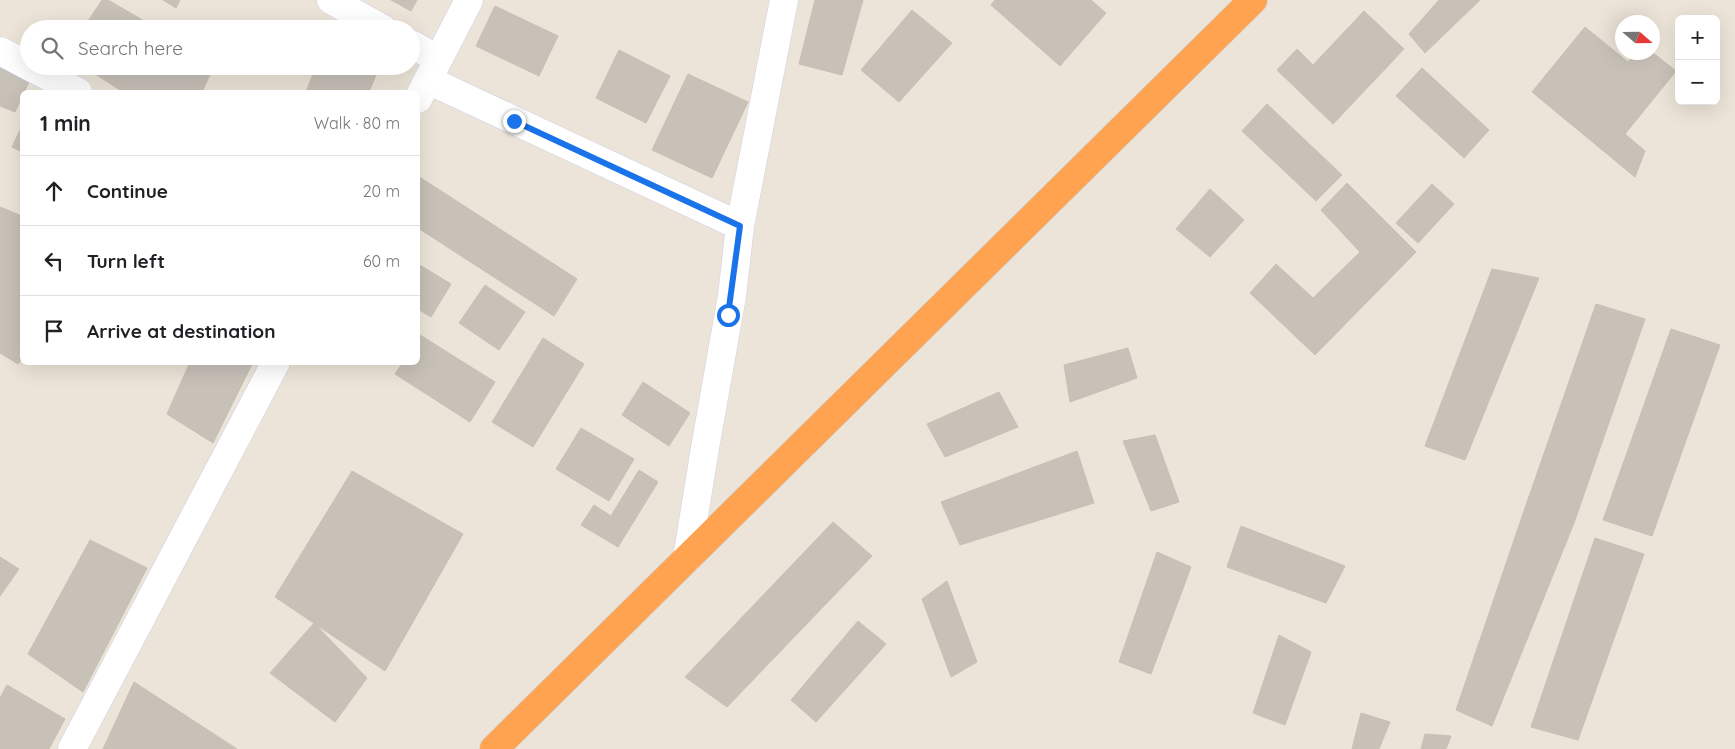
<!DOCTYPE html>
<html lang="en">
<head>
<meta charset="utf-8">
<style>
	:root { --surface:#fff; --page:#f2f2f2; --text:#202124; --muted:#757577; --line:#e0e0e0 }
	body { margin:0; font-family:Quicksand,sans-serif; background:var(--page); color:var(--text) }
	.controls { position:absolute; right:15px; top:15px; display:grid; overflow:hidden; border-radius:8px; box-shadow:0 5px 20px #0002 }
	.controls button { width:45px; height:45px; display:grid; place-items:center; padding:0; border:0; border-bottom:1px solid var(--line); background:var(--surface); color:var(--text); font:25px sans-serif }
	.compass { position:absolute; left:1615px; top:15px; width:45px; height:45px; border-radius:50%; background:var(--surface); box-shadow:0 5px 20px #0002; rotate:110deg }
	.stop { position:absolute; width:15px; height:15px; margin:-11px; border:4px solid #1a73e8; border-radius:50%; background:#fff }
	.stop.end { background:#1a73e8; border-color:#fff; box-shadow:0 1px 5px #0008 }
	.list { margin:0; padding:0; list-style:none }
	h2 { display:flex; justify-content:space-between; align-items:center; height:65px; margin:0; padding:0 20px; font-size:21px }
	h2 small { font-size:16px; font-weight:400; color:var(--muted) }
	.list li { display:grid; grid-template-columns:32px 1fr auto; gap:15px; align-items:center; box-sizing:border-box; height:70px; padding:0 20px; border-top:1px solid var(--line) }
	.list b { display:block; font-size:19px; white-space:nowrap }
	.list em { font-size:16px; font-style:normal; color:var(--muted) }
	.icon { flex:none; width:28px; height:28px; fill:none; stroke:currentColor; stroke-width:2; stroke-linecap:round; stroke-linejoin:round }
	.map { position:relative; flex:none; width:1735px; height:749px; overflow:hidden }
	.search { position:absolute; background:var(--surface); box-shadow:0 5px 20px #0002; left:20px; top:20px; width:400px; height:55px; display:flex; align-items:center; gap:12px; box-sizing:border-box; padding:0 18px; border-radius:28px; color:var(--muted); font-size:19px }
	.panel { position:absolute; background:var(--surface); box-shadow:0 5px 20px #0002; left:20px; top:90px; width:400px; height:275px; border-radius:8px }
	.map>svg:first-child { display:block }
</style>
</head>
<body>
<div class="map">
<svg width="1735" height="749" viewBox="0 0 1735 749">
	<rect width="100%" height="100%" fill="#ece4d8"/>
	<g fill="#c7c1b8" stroke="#c7c0b2">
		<polygon points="102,0 108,0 158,29 83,29"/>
		<polygon points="163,0 180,0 176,8"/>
		<polygon points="391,0 417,0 411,11"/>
		<polygon points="815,0 863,0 842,75 799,64"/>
		<polygon points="995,0 1091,0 1106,13 1060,66 991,5"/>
		<polygon points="1439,0 1480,0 1425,53 1409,34"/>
		<polygon points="495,6 558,36 539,76 476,46"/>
		<polygon points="912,10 952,43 899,102 861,70"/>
		<polygon points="1364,11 1404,49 1333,124 1277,70 1297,49 1313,65"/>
		<polygon points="1585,27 1628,62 1636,52 1652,52 1676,71 1625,134 1645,151 1635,177 1532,92"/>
		<polygon points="619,50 670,76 646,123 596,98"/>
		<polygon points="0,64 31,78 15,112 0,106"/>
		<polygon points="83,66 214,66 202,92 123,92"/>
		<polygon points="316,66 368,66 378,70 369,92 306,92"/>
		<polygon points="1422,68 1489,130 1464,158 1396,96"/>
		<polygon points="688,74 748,102 712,178 652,150"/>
		<polygon points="1267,104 1342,175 1316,201 1242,131"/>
		<polygon points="22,126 22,152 12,147"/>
		<polygon points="418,176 577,279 554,316 418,228"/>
		<polygon points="1347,183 1416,252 1315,355 1250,293 1276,264 1313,298 1360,252 1321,210"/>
		<polygon points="1432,184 1454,204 1418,243 1396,223"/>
		<polygon points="1210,189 1244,220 1210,257 1176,229"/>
		<polygon points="0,207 22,216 22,358 18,364 0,353"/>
		<polygon points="418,264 451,284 431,317 418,309"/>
		<polygon points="1492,269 1539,278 1465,460 1425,446"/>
		<polygon points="485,285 525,312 499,350 459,323"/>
		<polygon points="1596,304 1645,319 1574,523 1525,508"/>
		<polygon points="1671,329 1720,345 1652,536 1603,520"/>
		<polygon points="420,335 495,382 470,422 395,374 403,362 418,362 418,339"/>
		<polygon points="543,338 584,364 533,447 492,422"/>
		<polygon points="1128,348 1137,378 1070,402 1064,365"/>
		<polygon points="190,362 253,362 213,443 167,414"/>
		<polygon points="643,382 690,413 669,446 622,415"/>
		<polygon points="999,392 1018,427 945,457 927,424"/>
		<polygon points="581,428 634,459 609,501 556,469"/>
		<polygon points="1155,435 1179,502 1151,511 1123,441"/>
		<polygon points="1077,451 1094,503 960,545 941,502"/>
		<polygon points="639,470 658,482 618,547 581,525 594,505 611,516"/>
		<polygon points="352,471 463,534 385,671 275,597"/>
		<polygon points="1525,508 1574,523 1492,726 1456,710"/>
		<polygon points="833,522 872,556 727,707 685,677"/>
		<polygon points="1241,526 1345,566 1326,603 1227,567"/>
		<polygon points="1595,538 1644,554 1578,740 1531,727"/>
		<polygon points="90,540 147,568 83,692 28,654"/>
		<polygon points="1157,552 1191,567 1151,674 1119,662"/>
		<polygon points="0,557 19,569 0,596"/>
		<polygon points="947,581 977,662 951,677 922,599"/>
		<polygon points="858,621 886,644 816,722 791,700"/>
		<polygon points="314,623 367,678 335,722 270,673"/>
		<polygon points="1279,635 1311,652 1285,725 1253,713"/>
		<polygon points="134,682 237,749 103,749"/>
		<polygon points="7,685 65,719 49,749 0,749 0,698"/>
		<polygon points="1361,713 1390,722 1379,749 1352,749"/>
		<polygon points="1425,734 1451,736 1446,749 1421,749"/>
	</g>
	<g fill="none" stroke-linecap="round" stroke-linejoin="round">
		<defs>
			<g id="minor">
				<polyline points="331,0 383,29"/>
				<polyline points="411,44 438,59"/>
				<polyline points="0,51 78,92"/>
				<polyline points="428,80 740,226"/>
				<polyline points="418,99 469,0"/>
				<polyline points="687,559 705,448 732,296 740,226 784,0"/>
				<polyline points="72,749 276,362"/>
			</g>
			<polyline id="highway" points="494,749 1253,0"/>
		</defs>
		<use href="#minor" stroke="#ced1e2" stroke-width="29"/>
		<use href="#highway" stroke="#c7c7c7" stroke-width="29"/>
		<use href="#minor" stroke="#fff" stroke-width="28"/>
		<use href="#highway" stroke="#ffa350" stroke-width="28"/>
	</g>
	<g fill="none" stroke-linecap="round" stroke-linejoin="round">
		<polyline stroke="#1a73e8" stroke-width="6" points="514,121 740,226 728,315"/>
	</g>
</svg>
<div class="controls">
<button>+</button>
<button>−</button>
</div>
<svg class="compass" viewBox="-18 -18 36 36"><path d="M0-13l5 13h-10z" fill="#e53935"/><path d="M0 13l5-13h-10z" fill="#757577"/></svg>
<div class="stop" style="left:728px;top:315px"></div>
<div class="stop end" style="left:514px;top:121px"></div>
<div class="search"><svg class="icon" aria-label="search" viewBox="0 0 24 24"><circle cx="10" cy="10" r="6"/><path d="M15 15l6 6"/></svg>Search here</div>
<section class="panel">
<h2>1 min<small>Walk · 80 m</small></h2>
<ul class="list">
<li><svg class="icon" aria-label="ahead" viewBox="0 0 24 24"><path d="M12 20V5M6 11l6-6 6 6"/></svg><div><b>Continue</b></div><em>20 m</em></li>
<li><svg class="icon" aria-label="left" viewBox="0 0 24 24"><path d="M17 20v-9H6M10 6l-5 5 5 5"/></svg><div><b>Turn left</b></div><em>60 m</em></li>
<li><svg class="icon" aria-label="arrive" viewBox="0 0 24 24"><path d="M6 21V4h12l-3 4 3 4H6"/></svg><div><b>Arrive at destination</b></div></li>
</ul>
</section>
</div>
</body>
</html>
